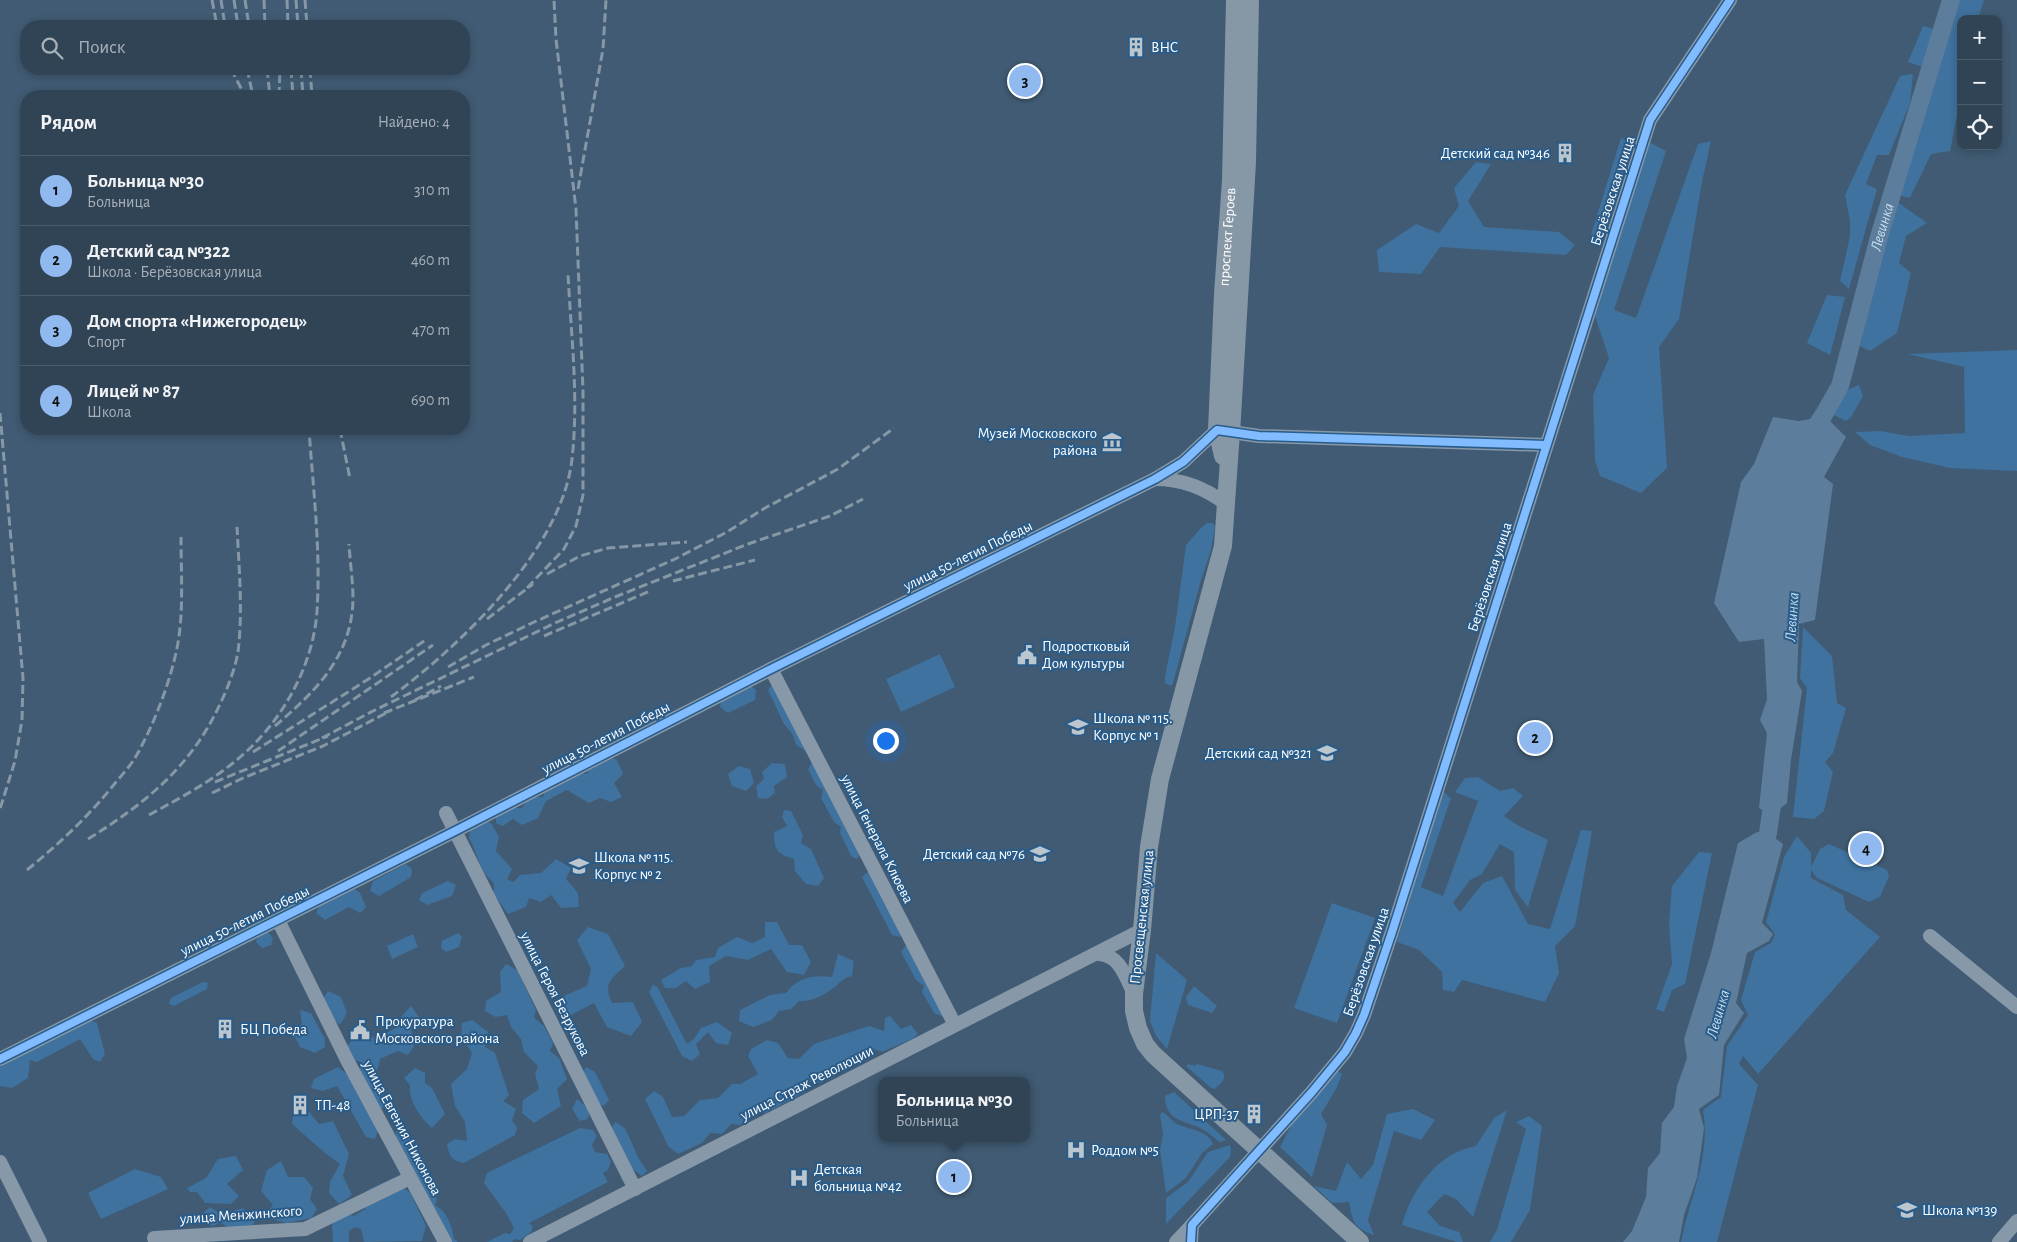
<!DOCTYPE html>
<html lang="ru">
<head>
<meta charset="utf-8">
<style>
	:root { --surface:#304456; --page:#3c4e60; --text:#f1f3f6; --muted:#a8b0b9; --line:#4b5c6c; --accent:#90b9f0 }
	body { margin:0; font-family:"Alegreya Sans",sans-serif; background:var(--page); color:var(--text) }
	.controls { position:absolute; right:15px; top:15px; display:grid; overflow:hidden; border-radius:10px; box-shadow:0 2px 8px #0003 }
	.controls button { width:45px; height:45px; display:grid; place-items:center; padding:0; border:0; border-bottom:1px solid var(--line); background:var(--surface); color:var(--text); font:25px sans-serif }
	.you { position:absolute; left:885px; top:740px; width:18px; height:18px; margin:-12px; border:4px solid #fff; border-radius:50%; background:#1a73e8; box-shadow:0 0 0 8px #1a73e833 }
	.badge { display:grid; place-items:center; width:32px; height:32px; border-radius:50%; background:var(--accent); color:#111; font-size:16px; font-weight:700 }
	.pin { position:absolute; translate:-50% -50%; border:2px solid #fff; box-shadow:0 1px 5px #0006 }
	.popup { position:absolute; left:878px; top:1077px; width:152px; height:65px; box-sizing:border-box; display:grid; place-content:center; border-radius:10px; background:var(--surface); filter:drop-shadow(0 1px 4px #0005); font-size:16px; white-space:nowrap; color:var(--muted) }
	.popup b { font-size:19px; color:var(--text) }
	.popup::after { content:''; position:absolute; left:50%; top:100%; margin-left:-10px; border:10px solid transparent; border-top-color:var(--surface) }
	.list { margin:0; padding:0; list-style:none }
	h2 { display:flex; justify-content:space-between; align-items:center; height:65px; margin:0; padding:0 20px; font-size:21px }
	h2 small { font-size:16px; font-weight:400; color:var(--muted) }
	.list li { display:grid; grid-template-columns:32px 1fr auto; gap:15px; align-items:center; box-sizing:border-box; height:70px; padding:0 20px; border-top:1px solid var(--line) }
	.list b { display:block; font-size:19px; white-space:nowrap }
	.list p { margin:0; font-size:16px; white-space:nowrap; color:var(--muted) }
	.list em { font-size:16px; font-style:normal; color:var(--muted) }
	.icon { flex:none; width:28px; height:28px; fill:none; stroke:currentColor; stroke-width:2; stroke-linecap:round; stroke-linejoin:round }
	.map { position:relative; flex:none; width:2017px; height:1242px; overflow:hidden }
	.search { position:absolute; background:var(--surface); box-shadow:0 2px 8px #0003; left:20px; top:20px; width:450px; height:55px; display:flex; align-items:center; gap:12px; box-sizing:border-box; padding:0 18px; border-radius:20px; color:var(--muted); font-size:19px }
	.panel { position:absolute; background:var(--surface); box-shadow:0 2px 8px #0003; left:20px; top:90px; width:450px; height:345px; border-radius:20px }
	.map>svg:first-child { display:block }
</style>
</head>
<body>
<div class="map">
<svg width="2017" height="1242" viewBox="0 0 2017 1242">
	<rect width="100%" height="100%" fill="#405b73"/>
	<g fill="#3f729e">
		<polygon points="1955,0 1984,0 1978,19 1961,19 1961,95 1950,151 1931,154 1910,198 1898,195"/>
		<polygon points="1923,26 1938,30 1923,67 1908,62"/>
		<polygon points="1913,74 1910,103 1889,155 1877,155 1866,184 1877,189 1849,289 1840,281 1850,236 1850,221 1845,195 1900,76"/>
		<polygon points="1621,138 1632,144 1600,242 1591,235"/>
		<polygon points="1711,141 1702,182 1679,319 1659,347 1667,468 1641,493 1600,476 1595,460 1593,395 1609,358 1595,316 1649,142 1666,151 1614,310 1636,318 1698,144"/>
		<polygon points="1476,162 1491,164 1468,201 1484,227 1559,232 1575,245 1566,255 1440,247 1421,274 1379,272 1377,250 1416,224 1439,233 1459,206 1454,188"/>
		<polygon points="1896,201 1927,223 1906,236 1899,263 1911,273 1897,333 1870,351 1860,346 1888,227"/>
		<polygon points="1827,295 1845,297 1830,355 1807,343"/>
		<polygon points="2017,350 2017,471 1950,468 1902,457 1870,445 1855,432 1880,431 1909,436 1965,433 1964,367 1908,354"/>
		<polygon points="1859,385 1863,396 1851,417 1846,421 1832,414 1849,389"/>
		<polygon points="1207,523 1213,523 1215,527 1211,550 1201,580 1173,683 1171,686 1165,683 1165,676 1175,627 1186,545 1201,528"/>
		<polygon points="1803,627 1832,656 1837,703 1846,708 1833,753 1825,762 1833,772 1824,811 1814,819 1793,817 1807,688 1800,678"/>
		<polygon points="940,654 955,687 901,712 886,679"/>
		<polygon points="774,682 809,745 804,750 796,745 793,735 784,724 768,690"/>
		<polygon points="748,684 756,690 755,700 728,713 720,707 722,696"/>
		<polygon points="608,756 617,760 623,774 614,783 622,797 611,802 600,798 589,803 567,790 546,801 538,818 522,825 513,819 503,826 496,823 496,813 507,808 522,808 529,797 543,797 546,788 577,772 587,774 591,765"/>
		<polygon points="812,762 862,852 857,859 851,856 840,833 841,827 834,822 821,798 823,790 816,785 808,769"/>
		<polygon points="772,763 785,764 787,777 774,786 775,793 767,799 758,798 756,786 764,779 762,772"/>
		<polygon points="739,766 750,769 754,783 746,791 732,786 728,774"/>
		<polygon points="1478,777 1500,791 1513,788 1523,796 1504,816 1519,826 1548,840 1528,907 1515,890 1514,852 1500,844 1482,874 1470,880 1453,903 1460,912 1483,883 1502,876 1528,924 1550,929 1581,830 1592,831 1575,926 1555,946 1559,973 1545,1002 1462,980 1454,992 1443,990 1442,972 1419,950 1397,942 1441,790 1451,798 1421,887 1443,896 1478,801 1455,792 1465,778"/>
		<path d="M 784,810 L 791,811 L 803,835 L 801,843 L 811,849 L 824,878 L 818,886 L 806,884 L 795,871 L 794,859 C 777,854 774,850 774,832 L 787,826 L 782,817 Z"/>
		<path d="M 483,821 L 491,823 L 499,837 L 496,851 L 512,869 L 507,879 L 514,882 L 520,875 L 541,873 L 556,859 L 571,868 L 566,879 L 578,893 L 579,907 L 561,908 L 551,895 L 541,902 L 529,898 L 526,907 L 508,914 L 494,894 L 494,883 C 477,869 479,855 469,838 L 471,826 Z"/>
		<path d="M 1797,836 L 1811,853 L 1811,867 L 1820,849 L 1829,844 L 1887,870 L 1889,876 L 1880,897 L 1869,902 L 1817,878 L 1811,870 L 1811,878 L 1843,895 L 1846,910 L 1880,937 L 1758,1074 L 1743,1056 L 1739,1064 L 1758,1085 L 1717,1242 L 1681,1242 C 1690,1197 1711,1157 1703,1110 L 1721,1097 L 1727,1046 L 1748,1015 L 1741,1000 L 1755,952 L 1771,943 L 1775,934 L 1766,922 L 1784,857 Z"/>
		<polygon points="1699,852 1712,853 1685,984 1672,990 1664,1012 1656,1009 1672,964 1669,924 1672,886"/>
		<polygon points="406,864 412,869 411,877 379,896 370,891 373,881"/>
		<polygon points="871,869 905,929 900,937 892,935 862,877"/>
		<polygon points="448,881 456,885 452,896 427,905 419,900 422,893"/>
		<polygon points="353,888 360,893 366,907 360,913 349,907 325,920 316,913 321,902"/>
		<polygon points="1332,903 1375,918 1337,1023 1294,1008"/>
		<polygon points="765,922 777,922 789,945 802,945 811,962 804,975 787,972 771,949 748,960 726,956 709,966 710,982 695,989 686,981 676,988 665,988 661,980 681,968 692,966 696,960 715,957 718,948 737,937 752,943 765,937"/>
		<path d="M 588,927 L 608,934 L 625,966 C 611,979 603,983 612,1003 L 633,1002 L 642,1022 L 631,1036 L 607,1027 L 594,1003 L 571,1015 L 555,1009 L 559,998 L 587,986 L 591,969 L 577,940 Z"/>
		<polygon points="267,931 273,938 271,945 262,948 256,942 258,936"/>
		<polygon points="458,933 462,937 459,947 446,952 441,948 442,941"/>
		<polygon points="413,934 418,947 392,959 387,946"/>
		<polygon points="906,945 913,947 944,1017 934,1013 922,992 924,986 916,980 901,952"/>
		<polygon points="1156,953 1187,980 1167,1049 1156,1036 1150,1021"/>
		<path d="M 838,954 L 854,961 L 852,976 C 843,978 842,981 836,986 C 825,995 812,1002 799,1001 L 791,1009 L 779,1011 L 772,1020 L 753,1027 L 739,1021 L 740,1010 L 770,995 L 786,993 C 798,977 813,975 832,977 Z"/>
		<polygon points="506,964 517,970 536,1010 534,1018 544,1026 553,1043 550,1051 559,1058 567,1079 557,1089 561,1106 534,1123 522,1113 523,1100 539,1089 535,1074 538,1066 524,1052 521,1039 511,1027 507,1015 495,1017 485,1011 486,1001 501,992 500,972"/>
		<polygon points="203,982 208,983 207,989 174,1006 169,1004 171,998"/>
		<polygon points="653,984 658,988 687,1044 694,1039 701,1028 717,1022 732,1033 728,1045 716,1043 708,1032 696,1044 700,1054 692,1061 682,1056 649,992"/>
		<polygon points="1194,986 1217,1006 1212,1013 1188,1005 1186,997"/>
		<polygon points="328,991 341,997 347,1013 340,1025 332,1018 323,999"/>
		<polygon points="411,1006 419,1017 411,1030 414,1046 408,1055 398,1051 380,1059 378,1068 370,1079 387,1101 382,1109 373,1102 359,1074 361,1062 351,1059 346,1048 351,1041 365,1034 376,1039 397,1027 399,1019"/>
		<polygon points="300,1010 311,1013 325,1039 325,1047 315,1053 300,1047 292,1031 302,1024"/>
		<polygon points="890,1016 901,1029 911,1025 918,1034 912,1039 882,1052 871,1048 863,1059 843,1072 829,1070 822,1083 806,1081 805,1092 766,1113 759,1111 740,1125 731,1124 722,1134 710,1133 702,1143 678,1154 668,1146 645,1099 654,1091 663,1097 672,1117 684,1116 700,1100 718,1098 732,1084 740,1084 758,1074 748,1056 751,1049 767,1040 778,1043 788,1058 799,1059 814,1044 869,1026 884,1031 885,1018"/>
		<polygon points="86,1019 97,1023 105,1054 100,1062 93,1059 80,1039 37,1062 30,1060 28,1078 12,1088 0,1086 0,1066"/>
		<path d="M 472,1020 L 488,1032 L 485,1047 L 495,1053 L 509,1095 L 503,1101 L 516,1109 L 512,1120 L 517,1128 L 515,1135 L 464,1163 C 451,1160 449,1156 447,1144 L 455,1139 L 467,1141 L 465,1122 L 455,1106 L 451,1084 L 467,1069 L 472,1053 L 461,1036 L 462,1023 Z"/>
		<path d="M 1188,1064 L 1195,1066 L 1197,1064 L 1222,1071 C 1228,1079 1220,1084 1215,1089 L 1211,1088 L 1186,1066 Z"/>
		<polygon points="338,1067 347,1074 378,1130 375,1139 366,1137 337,1086 323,1091 311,1088 314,1079"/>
		<polygon points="586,1067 595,1072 609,1100 604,1106 596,1103 582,1074"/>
		<path d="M 415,1068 L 425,1073 L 425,1083 L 432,1088 L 445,1114 L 432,1128 C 421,1118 408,1101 410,1085 L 404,1078 Z"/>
		<polygon points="1335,1070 1342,1074 1336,1089 1321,1114 1327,1125 1312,1177 1280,1147 1296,1116"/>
		<path d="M 1174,1092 L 1226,1140 L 1220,1142 C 1213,1137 1208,1132 1200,1128 C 1182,1120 1165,1120 1165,1096 Z"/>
		<polygon points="577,1099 590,1110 588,1119 580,1121 572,1109"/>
		<polygon points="294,1109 307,1109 319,1124 333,1121 349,1154 343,1176 352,1195 339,1204 329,1193 330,1182 340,1164 325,1153 292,1124"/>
		<path d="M 1413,1109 L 1435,1120 L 1421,1140 L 1394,1131 L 1368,1220 L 1374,1235 C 1354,1228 1353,1223 1349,1202 L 1332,1203 L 1314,1186 L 1336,1191 L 1347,1162 L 1361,1179 L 1373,1165 L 1387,1114 Z"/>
		<path d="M 1507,1110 L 1473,1217 L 1456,1199 L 1444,1194 L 1427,1212 L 1440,1226 L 1459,1232 L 1463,1242 L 1457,1242 L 1402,1225 C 1412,1189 1437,1153 1476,1146 L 1494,1118 Z"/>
		<path d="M 1162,1112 C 1168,1114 1171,1121 1177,1124 C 1188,1129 1209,1131 1213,1144 L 1202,1153 L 1186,1178 L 1166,1193 L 1160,1150 L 1163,1134 L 1160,1115 Z"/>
		<polygon points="1529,1116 1542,1126 1530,1210 1511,1242 1490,1242 1497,1230 1526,1129 1516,1122"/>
		<polygon points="615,1122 625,1128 639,1159 647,1171 642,1176 628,1166 611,1129"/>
		<path d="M 397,1128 L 410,1138 L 411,1148 L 419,1156 L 417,1165 L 423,1168 L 437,1199 L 435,1205 C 447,1211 452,1226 454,1239 L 458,1242 L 449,1242 L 409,1175 L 412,1164 L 405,1159 L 403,1149 L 395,1142 Z"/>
		<polygon points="580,1128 593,1130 597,1136 592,1145 595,1152 607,1154 611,1162 608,1170 603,1173 608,1182 529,1223 533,1227 531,1232 520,1240 515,1239 512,1242 487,1242 505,1233 510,1234 514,1228 506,1213 484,1183 487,1173"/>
		<polygon points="1230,1145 1231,1150 1230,1157 1166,1224 1166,1198 1188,1182 1208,1152"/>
		<polygon points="236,1156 243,1170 227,1184 239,1196 231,1204 205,1203 197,1192 190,1192 187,1188 206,1178 218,1159"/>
		<polygon points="281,1161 288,1177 304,1177 313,1188 310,1199 317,1209 311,1218 287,1223 263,1217 273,1205 261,1191 267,1170"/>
		<polygon points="135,1169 161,1177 168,1189 101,1219 88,1193"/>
		<polygon points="393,1178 411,1194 426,1226 422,1241 364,1242 361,1229 355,1227 349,1231 349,1242 333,1242 332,1225 341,1212 354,1216 365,1209 368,1190"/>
		<polygon points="210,1207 222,1215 243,1208 255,1220 251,1230 231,1230 220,1222 213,1226 204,1222 201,1215"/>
	</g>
	<g fill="#5c7d9b">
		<polygon points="1816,410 1823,414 1846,437 1824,477 1833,484 1815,620 1799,624 1797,682 1802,691 1791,760 1787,803 1771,816 1759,808 1767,733 1760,720 1767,699 1764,639 1739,642 1714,603 1741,482 1754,464 1773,417 1799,421 1810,419"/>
		<polygon points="1757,832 1768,833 1783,844 1762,923 1773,934 1769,941 1747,953 1736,1003 1744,1013 1724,1045 1719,1095 1699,1109 1704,1128 1697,1178 1684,1215 1679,1242 1623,1242 1632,1231 1646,1197 1648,1168 1660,1153 1662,1123 1674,1107 1677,1086 1687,1058 1684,1039 1711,953 1738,843"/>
	</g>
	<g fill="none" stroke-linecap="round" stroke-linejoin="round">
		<g stroke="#5c7d9b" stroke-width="18">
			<path id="s1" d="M 1814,435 L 1818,425 L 1840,386 L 1879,237 L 1951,0"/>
			<polyline points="1762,855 1768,833 1774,792"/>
		</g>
		<g stroke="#8798a9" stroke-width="14">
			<path d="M 1155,479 C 1182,479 1204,487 1226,504"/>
			<polyline points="771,669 955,1025"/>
			<polyline points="446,813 635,1189"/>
			<polyline points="278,920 347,1060 445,1242"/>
			<polyline points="1930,936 2017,1007"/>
			<path d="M 1099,954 C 1120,955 1126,978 1134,994"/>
			<polyline points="0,1059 455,831 771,669 1155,479 1183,462 1217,430 1259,436 1546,445"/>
			<polyline points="0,1162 40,1242"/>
			<polyline points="154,1238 305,1229 410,1178"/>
			<polyline points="530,1242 1142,930"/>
			<polyline points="1176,1242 1192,1225"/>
			<polyline points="1191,1242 1192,1225 1312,1092 1345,1052 1356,1033 1364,1015 1392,932 1650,120 1730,0"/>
			<polyline points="1999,1242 2017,1221"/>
		</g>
		<g stroke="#8697a6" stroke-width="18">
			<polyline points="1250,0 1247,162 1232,417 1223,546 1160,779 1149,847 1142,930 1134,994 1134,1011 1138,1028 1145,1044 1153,1054 1360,1242"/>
			<path id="s2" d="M 1223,456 L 1217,430 L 1223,294 L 1231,180 L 1235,0"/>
		</g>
		<g stroke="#8697a6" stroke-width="3" stroke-dasharray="9 4" stroke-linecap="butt">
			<polyline points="212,0 217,26"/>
			<polyline points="221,0 225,26"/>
			<polyline points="234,0 238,26"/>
			<polyline points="245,0 249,26"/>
			<polyline points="264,0 265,26"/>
			<polyline points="287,0 288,26"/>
			<polyline points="296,0 298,26"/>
			<polyline points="305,0 307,26"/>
			<polyline points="231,69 245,96"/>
			<polyline points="247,69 253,96"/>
			<polyline points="267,69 270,96"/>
			<polyline points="291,69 293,96"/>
			<polyline points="301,69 303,96"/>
			<polyline points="310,69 312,96"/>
			<polyline points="279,96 280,69"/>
			<polyline points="578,189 603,49 606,0"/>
			<polyline points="0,413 23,678 22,720 15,761 0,809"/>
			<polyline points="340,429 350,479"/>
			<polyline points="547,574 580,556 608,548 687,542"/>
			<polyline points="673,581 755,560"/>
			<polyline points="527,588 564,549 576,526 583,495 583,391 576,209 556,39 554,0"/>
			<polyline points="487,619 533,584"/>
			<polyline points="544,636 650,591"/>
			<polyline points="448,667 486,645 532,623 675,559 727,532 765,508 838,469 894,428"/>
			<path d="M 391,697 C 461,645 562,549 572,459 C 579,398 571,335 568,274"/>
			<polyline points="415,700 441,686"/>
			<polyline points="384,713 474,677"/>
			<path d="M 275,726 C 316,691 352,656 353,599 C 353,581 350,562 349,544"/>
			<polyline points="322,738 373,711 555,623 615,597 748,544 830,516 863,499"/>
			<polyline points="278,751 433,645"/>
			<polyline points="253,752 367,680 427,639"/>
			<polyline points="215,782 328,736"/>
			<polyline points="212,793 243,778 323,746 390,711"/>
			<path d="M 149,815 C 178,799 207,784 233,763 C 279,727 313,669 317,611 C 321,550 313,489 309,429"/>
			<path d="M 88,839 C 146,803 192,766 221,702 C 228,687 235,669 238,652 C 243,611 239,568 237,527"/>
			<path d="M 27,870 C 60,843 90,815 116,782 C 123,774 130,766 135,758 C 153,727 170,683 177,648 C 184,614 181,572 181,537"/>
		</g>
		<defs>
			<g id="cycleway">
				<polyline points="0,1059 455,831 771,669 1155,479 1183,462 1217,430 1259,436 1546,445"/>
				<polyline points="1191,1242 1192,1225 1312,1092 1345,1052 1356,1033 1364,1015 1392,932 1650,120 1730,0"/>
			</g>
		</defs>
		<use href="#cycleway" stroke="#2a5c89" stroke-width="11"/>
		<use href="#cycleway" stroke="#80bcff" stroke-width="8"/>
	</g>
	<defs>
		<symbol id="building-bare" viewBox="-9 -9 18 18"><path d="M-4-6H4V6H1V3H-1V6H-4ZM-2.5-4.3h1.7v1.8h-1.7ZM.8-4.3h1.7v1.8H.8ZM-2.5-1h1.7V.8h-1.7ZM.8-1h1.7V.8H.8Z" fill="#bcc6ce" stroke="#2a5c89" stroke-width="2.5" paint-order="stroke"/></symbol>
		<symbol id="museum-bare" viewBox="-9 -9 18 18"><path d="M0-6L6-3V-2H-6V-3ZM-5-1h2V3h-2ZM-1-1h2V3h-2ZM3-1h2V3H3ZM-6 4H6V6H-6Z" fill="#bcc6ce" stroke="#2a5c89" stroke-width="2.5" paint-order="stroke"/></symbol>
		<symbol id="civic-bare" viewBox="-9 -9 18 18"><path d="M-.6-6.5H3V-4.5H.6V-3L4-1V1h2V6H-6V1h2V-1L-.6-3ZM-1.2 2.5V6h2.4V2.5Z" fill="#bcc6ce" stroke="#2a5c89" stroke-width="2.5" paint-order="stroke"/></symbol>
		<symbol id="school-bare" viewBox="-9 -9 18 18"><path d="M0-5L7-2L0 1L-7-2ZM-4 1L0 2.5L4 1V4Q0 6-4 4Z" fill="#bcc6ce" stroke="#2a5c89" stroke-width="2.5" paint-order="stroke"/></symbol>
		<symbol id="hospital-bare" viewBox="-9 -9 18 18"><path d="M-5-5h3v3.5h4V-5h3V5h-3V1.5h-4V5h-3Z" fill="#bcc6ce" stroke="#2a5c89" stroke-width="2.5" paint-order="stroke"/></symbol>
	</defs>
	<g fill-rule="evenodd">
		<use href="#building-bare" x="1122" y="33" width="28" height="28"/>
		<use href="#building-bare" x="1551" y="139" width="28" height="28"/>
		<use href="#museum-bare" x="1098" y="428" width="28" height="28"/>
		<use href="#civic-bare" x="1013" y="641" width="28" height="28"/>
		<use href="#school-bare" x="1064" y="713" width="28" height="28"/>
		<use href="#school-bare" x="1313" y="739" width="28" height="28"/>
		<use href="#school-bare" x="1026" y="840" width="28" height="28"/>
		<use href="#school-bare" x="565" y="852" width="28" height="28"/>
		<use href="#building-bare" x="211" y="1015" width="28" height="28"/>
		<use href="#civic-bare" x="346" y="1016" width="28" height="28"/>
		<use href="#building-bare" x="286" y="1091" width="28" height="28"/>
		<use href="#building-bare" x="1240" y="1100" width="28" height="28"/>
		<use href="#hospital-bare" x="1062" y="1136" width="28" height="28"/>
		<use href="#hospital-bare" x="785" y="1164" width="28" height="28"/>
		<use href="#school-bare" x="1893" y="1196" width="28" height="28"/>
	</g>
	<g text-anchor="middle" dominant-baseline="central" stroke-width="4" stroke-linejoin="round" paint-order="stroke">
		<g font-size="15" fill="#fff" stroke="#2a5c89" text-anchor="start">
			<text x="1151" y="47">ВНС</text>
			<text x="1550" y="153" text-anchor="end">Детский сад №346</text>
			<text x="1097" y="433" text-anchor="end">Музей Московского<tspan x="1097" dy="17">района</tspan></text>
			<text x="1042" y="646">Подростковый<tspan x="1042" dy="17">Дом культуры</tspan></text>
			<text x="1093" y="718">Школа № 115.<tspan x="1093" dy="17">Корпус № 1</tspan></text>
			<text x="1312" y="753" text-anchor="end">Детский сад №321</text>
			<text x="1025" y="854" text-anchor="end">Детский сад №76</text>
			<text x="594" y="857">Школа № 115.<tspan x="594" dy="17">Корпус № 2</tspan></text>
			<text x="375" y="1021">Прокуратура<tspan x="375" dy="17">Московского района</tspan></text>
			<text x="240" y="1029">БЦ Победа</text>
			<text x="315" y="1105">ТП-48</text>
			<text x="1239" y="1114" text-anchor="end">ЦРП-37</text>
			<text x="1091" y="1150">Роддом №5</text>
			<text x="814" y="1169">Детская<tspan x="814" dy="17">больница №42</tspan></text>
			<text x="1922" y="1210">Школа №139</text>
		</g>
		<g font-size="15" fill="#fff" stroke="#2a5c89">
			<text transform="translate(1613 191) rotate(-72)">Берёзовская улица</text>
			<text stroke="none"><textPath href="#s2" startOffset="220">проспект Героев</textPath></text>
			<text transform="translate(968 556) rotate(-26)">улица 50-летия Победы</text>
			<text transform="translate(1490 577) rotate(-72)">Берёзовская улица</text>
			<text transform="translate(606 738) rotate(-27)">улица 50-летия Победы</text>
			<text transform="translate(877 839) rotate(63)">улица Генерала Клюева</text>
			<text transform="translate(1142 917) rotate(-84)">Просвещенская улица</text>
			<text transform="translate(245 921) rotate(-26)">улица 50-летия Победы</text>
			<text transform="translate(1366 962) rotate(-71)">Берёзовская улица</text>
			<text transform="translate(555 994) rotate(63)">улица Героя Безрукова</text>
			<text transform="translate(807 1083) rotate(-27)">улица Страж Революции</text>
			<text transform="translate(402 1128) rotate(62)">улица Евгения Никонова</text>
			<text transform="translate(241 1215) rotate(-4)">улица Менжинского</text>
		</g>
		<g font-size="16" font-style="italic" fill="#c3dcf0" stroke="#2a5c89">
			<text stroke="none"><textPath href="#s1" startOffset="220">Левинка</textPath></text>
			<text transform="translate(1792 617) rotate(-86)">Левинка</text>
			<text transform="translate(1718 1014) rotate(-74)">Левинка</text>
		</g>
	</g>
</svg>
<div class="controls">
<button>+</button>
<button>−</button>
<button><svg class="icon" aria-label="locate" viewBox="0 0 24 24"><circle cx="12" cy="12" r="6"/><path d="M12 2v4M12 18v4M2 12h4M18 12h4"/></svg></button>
</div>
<div class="you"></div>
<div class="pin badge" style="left:954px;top:1177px">1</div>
<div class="popup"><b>Больница №30</b>Больница</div>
<div class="pin badge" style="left:1535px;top:738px">2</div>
<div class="pin badge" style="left:1025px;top:81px">3</div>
<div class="pin badge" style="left:1866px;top:849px">4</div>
<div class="search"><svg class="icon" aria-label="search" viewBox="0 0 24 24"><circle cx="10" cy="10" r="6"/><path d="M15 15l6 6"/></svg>Поиск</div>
<section class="panel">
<h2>Рядом<small>Найдено: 4</small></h2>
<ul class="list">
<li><span class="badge">1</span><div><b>Больница №30</b><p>Больница</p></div><em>310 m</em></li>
<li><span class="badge">2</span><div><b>Детский сад №322</b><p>Школа · Берёзовская улица</p></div><em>460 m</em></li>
<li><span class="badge">3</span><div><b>Дом спорта «Нижегородец»</b><p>Спорт</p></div><em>470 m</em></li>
<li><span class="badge">4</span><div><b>Лицей № 87</b><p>Школа</p></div><em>690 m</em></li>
</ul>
</section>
</div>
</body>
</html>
